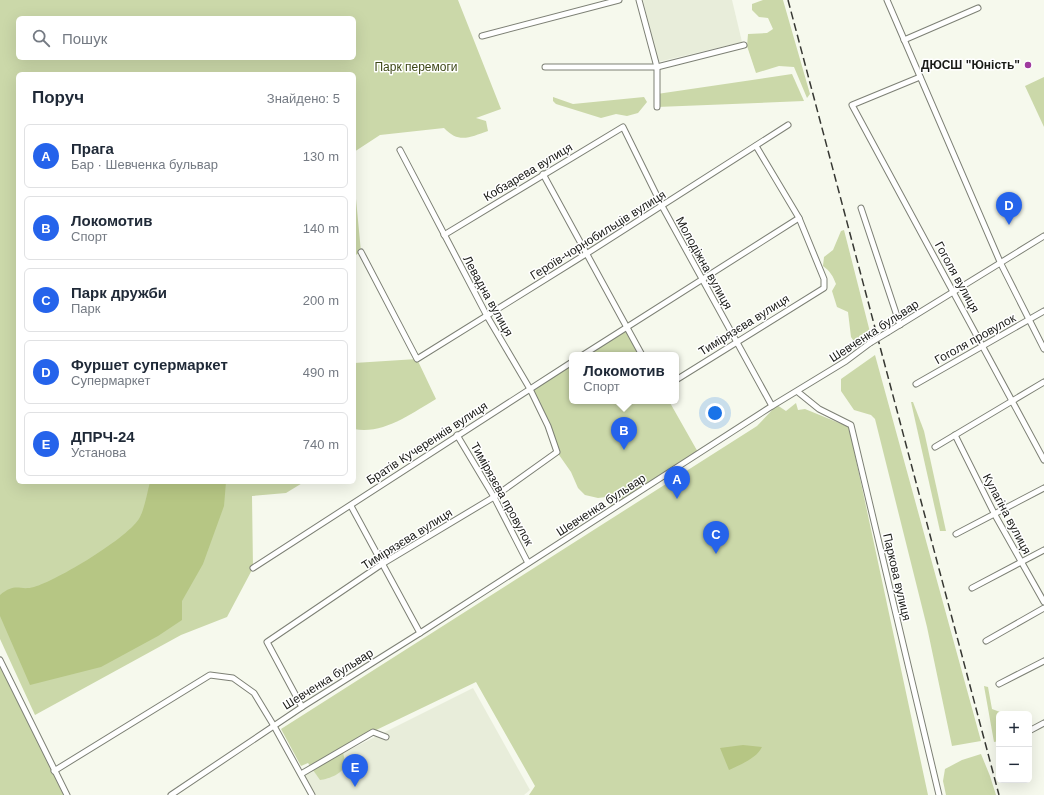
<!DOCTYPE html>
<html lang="uk">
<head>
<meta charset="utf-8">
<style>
	:root { --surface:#fff; --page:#f6f6f7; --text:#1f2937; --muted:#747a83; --line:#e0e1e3; --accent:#2563eb }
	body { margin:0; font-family:Helvetica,sans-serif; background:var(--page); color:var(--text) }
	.controls { position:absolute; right:12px; bottom:12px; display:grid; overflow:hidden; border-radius:6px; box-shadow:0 4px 16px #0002 }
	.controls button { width:36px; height:36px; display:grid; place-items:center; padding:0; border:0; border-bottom:1px solid var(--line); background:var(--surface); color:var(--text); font:20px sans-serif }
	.you { position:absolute; left:715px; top:413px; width:14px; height:14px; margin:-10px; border:3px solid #fff; border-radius:50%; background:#1a73e8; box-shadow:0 0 0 6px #1a73e833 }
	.badge { display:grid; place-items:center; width:26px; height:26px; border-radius:50%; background:var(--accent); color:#fff; font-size:13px; font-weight:700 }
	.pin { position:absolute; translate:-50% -33px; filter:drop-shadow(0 1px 2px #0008) }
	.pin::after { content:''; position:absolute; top:21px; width:14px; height:12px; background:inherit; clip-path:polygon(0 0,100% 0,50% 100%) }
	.popup { position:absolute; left:569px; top:352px; width:110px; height:52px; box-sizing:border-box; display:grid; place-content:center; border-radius:6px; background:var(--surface); filter:drop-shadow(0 1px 3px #0005); font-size:13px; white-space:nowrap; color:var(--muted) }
	.popup b { font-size:15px; color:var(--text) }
	.popup::after { content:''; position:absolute; left:50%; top:100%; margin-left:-8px; border:8px solid transparent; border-top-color:var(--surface) }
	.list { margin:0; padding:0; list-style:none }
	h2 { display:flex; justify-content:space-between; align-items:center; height:52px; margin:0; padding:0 16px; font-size:17px }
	h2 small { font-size:13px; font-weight:400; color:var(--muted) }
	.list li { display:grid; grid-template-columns:26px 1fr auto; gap:12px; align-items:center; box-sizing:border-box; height:64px; margin:0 8px 8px; padding:0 8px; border:1px solid var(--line); border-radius:6px }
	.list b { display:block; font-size:15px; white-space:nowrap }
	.list p { margin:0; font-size:13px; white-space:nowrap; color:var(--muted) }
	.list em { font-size:13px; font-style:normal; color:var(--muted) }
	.icon { flex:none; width:22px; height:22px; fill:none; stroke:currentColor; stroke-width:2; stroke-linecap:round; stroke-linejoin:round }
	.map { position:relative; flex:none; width:1044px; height:795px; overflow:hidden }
	.search { position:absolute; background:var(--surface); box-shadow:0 4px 16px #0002; left:16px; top:16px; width:340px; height:44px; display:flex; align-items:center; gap:10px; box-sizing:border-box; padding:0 14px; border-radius:6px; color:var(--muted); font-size:15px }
	.panel { position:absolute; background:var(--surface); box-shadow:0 4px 16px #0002; left:16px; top:72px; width:340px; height:412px; border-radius:6px }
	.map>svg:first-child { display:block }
</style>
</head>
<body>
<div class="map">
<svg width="1044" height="795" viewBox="0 0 1044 795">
	<rect width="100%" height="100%" fill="#f6f9ed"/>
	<g fill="#e8edda">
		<polygon points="643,0 732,0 742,42 658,62"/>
		<polygon points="473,688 530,790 524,795 312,795 301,774"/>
	</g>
	<g fill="#cbd8a9" fill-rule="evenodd">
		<path d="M 0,0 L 458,0 L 501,109 L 476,118 L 486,121 L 488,131 C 470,137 459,144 444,128 L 380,135 L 354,152 L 354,74 L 18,74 L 18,482 L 304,482 L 286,493 L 252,496 L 253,568 L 227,617 L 181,635 L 35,715 L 0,639 ZM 18,18 L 354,18 L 354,58 L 18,58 Z"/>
		<polygon points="763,0 783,0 810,94 807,98 794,67 779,66 756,73 747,46 748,34 767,33 773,29 768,18 759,17 752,10 752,4"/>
		<polygon points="792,74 804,101 657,107 657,94"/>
		<polygon points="1044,77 1044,127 1025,86"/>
		<polygon points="553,97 573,104 644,97 647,102 638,113 627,116 616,114 601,118 556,104 553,101"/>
		<polygon points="354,191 356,199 361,252 354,256"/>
		<path d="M 844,230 L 872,340 L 858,347 L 851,337 L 848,312 L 837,307 L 832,291 L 836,284 C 833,276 830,271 823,266 L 824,257 L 833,250 L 841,231 Z"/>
		<polygon points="626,328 642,355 583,355"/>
		<polygon points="875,355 981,741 952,746 927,627 875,419 871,415 854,410 841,391 841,379"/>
		<path d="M 417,359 L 436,399 C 412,413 383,435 354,429 L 354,363 Z"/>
		<polygon points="572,362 572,401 669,401 699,454 613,509 606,497 598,498 585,495 578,488 571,472 557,452 530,389"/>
		<polygon points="911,402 913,402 924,431 946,531 940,531"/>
		<path d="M 796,403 L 798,410 L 805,409 L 849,427 L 928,795 L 529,795 L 535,786 L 476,682 L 345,745 C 341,754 345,755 345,763 C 345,773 329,779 320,780 L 308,763 L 301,766 L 281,729 L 757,426 L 777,405 L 786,411 Z"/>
		<polygon points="0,660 67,795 0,795"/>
		<polygon points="984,686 988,687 992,709 1000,712 999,741 994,742"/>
		<polygon points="981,754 990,776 996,795 946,795 943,781 945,769 962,760"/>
	</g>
	<g fill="#b6c684">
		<path d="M 150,482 L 226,482 L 224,506 L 203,564 L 182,601 L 182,620 L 158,636 L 101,667 L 30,685 L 0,616 L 0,595 C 16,582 19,591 34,587 C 56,581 130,537 140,517 C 145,507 147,493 150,482 Z"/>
		<path d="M 743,745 L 762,747 C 757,758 740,765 729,770 L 720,748 Z"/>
	</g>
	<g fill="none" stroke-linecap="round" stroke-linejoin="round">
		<defs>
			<g id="minor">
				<polyline points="639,0 657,67 657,107"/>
				<polyline points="887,0 1001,264 1044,349"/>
				<polyline points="482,36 619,0"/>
				<polyline points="904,40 978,8"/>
				<polyline points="545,67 657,67 744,45"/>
				<polyline points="920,77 852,105 1044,460"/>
				<polyline points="543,174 642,355"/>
				<polyline points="861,208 900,325"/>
				<polyline points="444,235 623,127 662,206 772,406"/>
				<polyline points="361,252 417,359 586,254 788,125"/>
				<polyline points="888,332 1044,236"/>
				<polyline points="583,355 799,218"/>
				<polyline points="676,380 824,288 824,279 799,218 756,146"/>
				<polyline points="916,384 1044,311"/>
				<polyline points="798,392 819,409 851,425 939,795"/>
				<polyline points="457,435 494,497 528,563"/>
				<polyline points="955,435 995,515 1044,602"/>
				<polyline points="935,447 1044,382"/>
				<polyline points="351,506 420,633"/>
				<polyline points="956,534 1044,488"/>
				<polyline points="253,568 572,362"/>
				<polyline points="972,588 1044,550"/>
				<polyline points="986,641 1044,608"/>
				<polyline points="0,660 67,795"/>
				<polyline points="999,684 1044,661"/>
				<polyline points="302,707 267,642 382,564 494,497 557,452 548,426 530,389 487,316 400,150"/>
				<polyline points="1029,731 1044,723"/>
				<polyline points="54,771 210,675 233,678 254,693 274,726 312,795"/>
				<polyline points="301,774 373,732 386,737"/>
				<polyline points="171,795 302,707 420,633 772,406 846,361 870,343"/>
			</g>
		</defs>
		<use href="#minor" stroke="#7d8075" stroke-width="7"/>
		<use href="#minor" stroke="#fff" stroke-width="5"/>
		<polyline stroke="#373833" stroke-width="1.5" stroke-dasharray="8 4" stroke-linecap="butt" points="788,0 999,795"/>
		<defs>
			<polyline id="minor-bridge" points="870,343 888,332"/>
		</defs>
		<use href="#minor-bridge" stroke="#7d8075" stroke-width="7" stroke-linecap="butt"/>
		<use href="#minor-bridge" stroke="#fff" stroke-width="5"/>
	</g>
	<circle fill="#9f3a9e" stroke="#fff" stroke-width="1.5" cx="1028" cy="65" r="4"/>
	<g text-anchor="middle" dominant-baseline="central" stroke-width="3" stroke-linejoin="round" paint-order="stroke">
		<g font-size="12" font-weight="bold" fill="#191a16" stroke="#fff" text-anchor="end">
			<text x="1020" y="65">ДЮСШ "Юність"</text>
		</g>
		<g font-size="12" fill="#3d4716" stroke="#fff">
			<text x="416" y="67">Парк перемоги</text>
		</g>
		<g font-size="12" fill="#191a16" stroke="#fff">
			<text transform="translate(528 172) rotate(-31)">Кобзарева вулиця</text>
			<text transform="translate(598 235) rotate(-32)">Героїв-чорнобильців вулиця</text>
			<text transform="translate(704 263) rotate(61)">Молодіжна вулиця</text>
			<text transform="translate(957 277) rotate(61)">Гоголя вулиця</text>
			<text transform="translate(488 296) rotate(61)">Левадна вулиця</text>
			<text transform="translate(744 325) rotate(-32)">Тимірязєва вулиця</text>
			<text transform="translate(874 331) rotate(-33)">Шевченка бульвар</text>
			<text transform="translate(975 339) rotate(-29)">Гоголя провулок</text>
			<text transform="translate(427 443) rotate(-33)">Братів Кучеренків вулиця</text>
			<text transform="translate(502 494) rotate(61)">Тимірязєва провулок</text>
			<text transform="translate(601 505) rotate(-33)">Шевченка бульвар</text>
			<text transform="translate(1007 514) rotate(62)">Кулагіна вулиця</text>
			<text transform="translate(407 539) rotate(-32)">Тимірязєва вулиця</text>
			<text transform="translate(897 577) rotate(77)">Паркова вулиця</text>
			<text transform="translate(328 679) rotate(-32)">Шевченка бульвар</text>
		</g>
	</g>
</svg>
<div class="controls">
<button>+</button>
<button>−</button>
</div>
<div class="you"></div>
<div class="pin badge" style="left:677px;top:499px">A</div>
<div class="pin badge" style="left:624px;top:450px">B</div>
<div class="popup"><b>Локомотив</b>Спорт</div>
<div class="pin badge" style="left:716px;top:554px">C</div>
<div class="pin badge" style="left:1009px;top:225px">D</div>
<div class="pin badge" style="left:355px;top:787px">E</div>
<div class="search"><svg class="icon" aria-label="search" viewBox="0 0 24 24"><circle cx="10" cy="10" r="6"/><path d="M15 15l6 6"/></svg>Пошук</div>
<section class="panel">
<h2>Поруч<small>Знайдено: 5</small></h2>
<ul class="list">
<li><span class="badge">A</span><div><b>Прага</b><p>Бар · Шевченка бульвар</p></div><em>130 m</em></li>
<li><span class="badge">B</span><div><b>Локомотив</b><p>Спорт</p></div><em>140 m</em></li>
<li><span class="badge">C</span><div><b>Парк дружби</b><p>Парк</p></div><em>200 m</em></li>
<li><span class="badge">D</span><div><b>Фуршет супермаркет</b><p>Супермаркет</p></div><em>490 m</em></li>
<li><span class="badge">E</span><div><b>ДПРЧ-24</b><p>Установа</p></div><em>740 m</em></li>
</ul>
</section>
</div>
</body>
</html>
